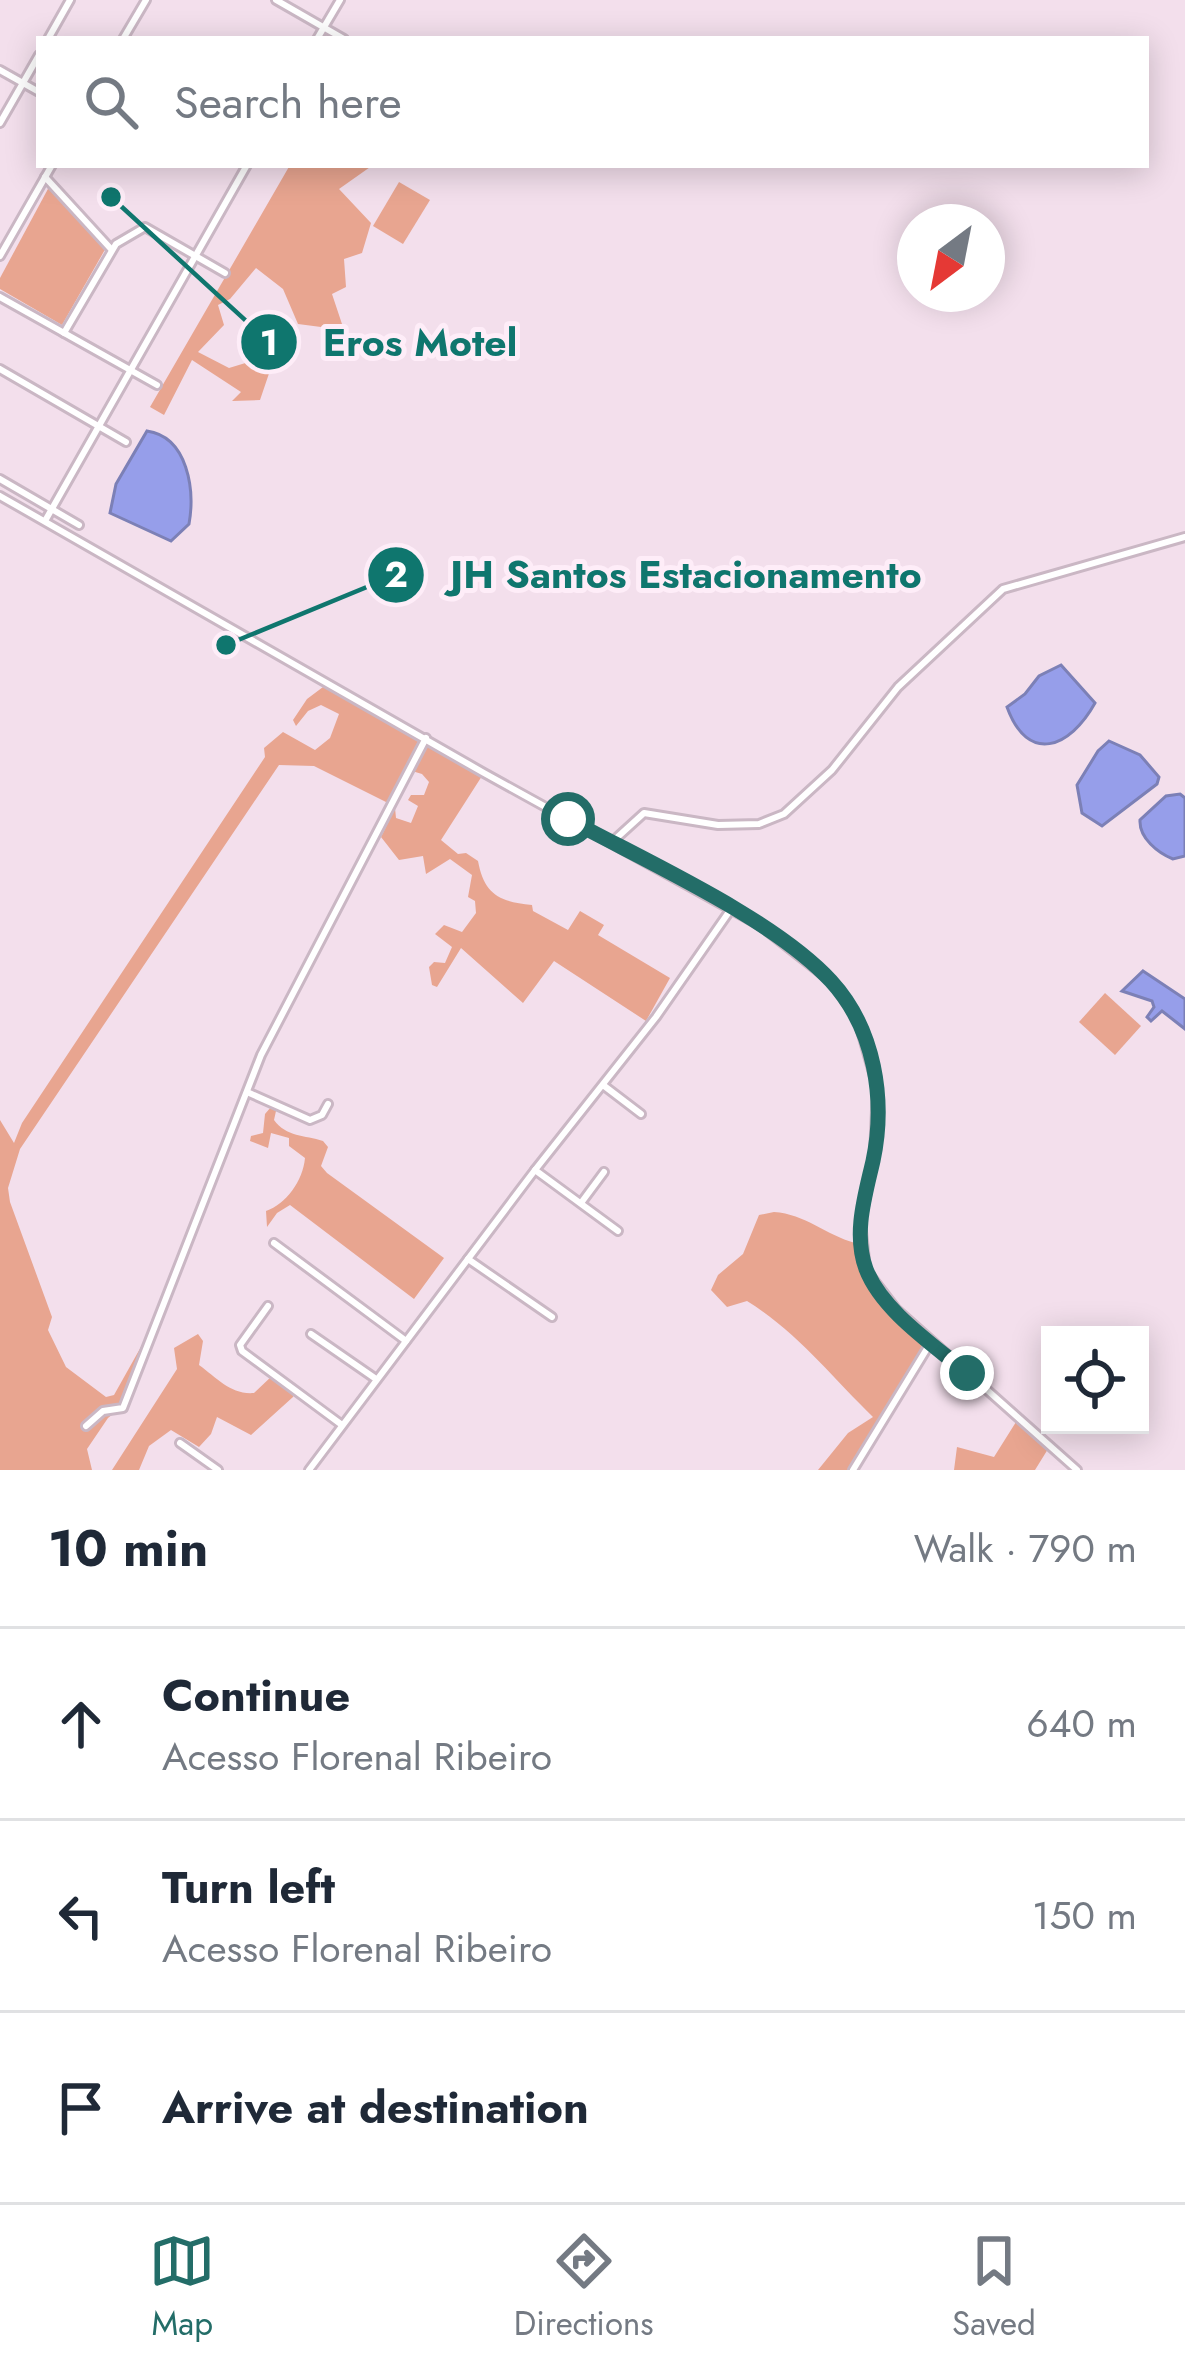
<!DOCTYPE html>
<html lang="en">
<head>
<meta charset="utf-8">
<style>
	:root { --surface:#fff; --page:#f6f6f7; --text:#1f2937; --muted:#747a83; --line:#e0e1e3; --accent:#236d68 }
	body { margin:0; font-family:Jost,sans-serif; background:var(--page); color:var(--text) }
	.controls { position:absolute; right:36px; bottom:36px; display:grid; overflow:hidden; border-radius:0px; box-shadow:0 6px 30px #0003 }
	.controls button { width:108px; height:108px; display:grid; place-items:center; padding:0; border:0; border-bottom:3px solid var(--line); background:var(--surface); color:var(--text); font:60px sans-serif }
	.compass { position:absolute; left:897px; top:204px; width:108px; height:108px; border-radius:50%; background:var(--surface); box-shadow:0 6px 30px #0003; rotate:212deg }
	.stop { position:absolute; width:36px; height:36px; margin:-27px; border:9px solid #236d68; border-radius:50%; background:#fff }
	.stop.end { background:#236d68; border-color:#fff; box-shadow:0 3px 12px #0008 }
	.list { margin:0; padding:0; list-style:none }
	h2 { display:flex; justify-content:space-between; align-items:center; height:156px; margin:0; padding:0 48px; font-size:51px }
	h2 small { font-size:39px; font-weight:400; color:var(--muted) }
	.list li { display:grid; grid-template-columns:78px 1fr auto; gap:36px; align-items:center; box-sizing:border-box; height:192px; padding:0 48px; border-top:3px solid var(--line) }
	.list b { display:block; font-size:45px; white-space:nowrap }
	.list p { margin:0; font-size:39px; white-space:nowrap; color:var(--muted) }
	.list em { font-size:39px; font-style:normal; color:var(--muted) }
	.icon { flex:none; width:66px; height:66px; fill:none; stroke:currentColor; stroke-width:2; stroke-linecap:round; stroke-linejoin:round }
	.map { position:relative; flex:none; width:1185px; height:1470px; overflow:hidden }
	.search { position:absolute; background:var(--surface); box-shadow:0 6px 30px #0003; left:36px; right:36px; top:36px; height:132px; display:flex; align-items:center; gap:30px; box-sizing:border-box; padding:0 42px; border-radius:0px; color:var(--muted); font-size:45px }
	.sheet { height:732px; background:var(--surface) }
	nav { display:flex; justify-content:space-around; align-items:center; box-sizing:border-box; height:168px; border-top:3px solid var(--line); background:var(--surface); font-size:33px; color:var(--muted) }
	nav a { display:grid; justify-items:center; gap:6px }
	nav .on { color:var(--accent) }
	.map>svg:first-child { display:block }
</style>
</head>
<body>
<div class="map">
<svg width="1185" height="1470" viewBox="0 0 1185 1470">
	<rect width="100%" height="100%" fill="#f3dfec"/>
	<g fill="#e8a590">
		<polygon points="290,165 373,165 339,189 371,223 362,253 344,259 346,287 332,294 344,330 298,324 283,289 256,268 230,299 218,305 224,325 198,352 229,368 252,361 258,352 246,333 262,325 278,347 260,400 232,401 241,392 192,360 164,415 150,407"/>
		<polygon points="399,182 430,200 403,244 373,226"/>
		<polygon points="49,187 107,246 62,325 0,289 0,278"/>
		<path d="M 327,684 L 482,776 L 441,840 L 458,854 L 466,853 L 478,861 C 484,893 498,902 532,905 L 533,911 L 568,930 L 580,911 L 604,925 L 598,935 L 670,978 L 646,1021 L 554,961 L 523,1003 L 461,948 L 437,987 L 432,985 L 429,967 L 434,962 L 445,963 L 452,947 L 435,934 L 444,925 L 462,932 L 476,913 L 475,901 L 468,897 L 472,875 L 450,859 L 426,874 L 423,856 L 399,860 L 381,837 L 395,808 L 396,818 L 411,823 L 418,806 L 408,800 L 411,795 L 424,795 L 429,782 L 422,774 L 412,771 L 394,806 L 314,766 L 279,765 L 20,1149 L 8,1188 L 10,1202 L 52,1317 L 48,1330 L 66,1367 L 106,1397 L 114,1395 L 151,1329 L 118,1410 L 108,1418 L 87,1449 L 92,1470 L 0,1470 L 0,1120 L 14,1143 L 22,1123 L 265,757 L 264,748 L 283,732 L 315,750 L 330,738 L 339,714 L 321,705 L 308,711 L 296,726 L 293,720 L 307,699 Z"/>
		<polygon points="1105,993 1141,1026 1115,1055 1079,1022"/>
		<path d="M 271,1107 L 276,1111 L 274,1120 C 286,1137 305,1135 323,1141 L 328,1147 L 321,1166 L 327,1173 L 444,1258 L 414,1299 L 290,1205 L 277,1213 L 267,1227 L 266,1211 C 286,1204 303,1181 305,1158 L 289,1146 L 289,1138 L 271,1133 L 268,1148 L 250,1141 L 251,1136 L 263,1133 L 265,1114 Z"/>
		<path d="M 774,1212 C 805,1214 826,1235 855,1243 C 866,1296 889,1312 930,1344 L 849,1470 L 818,1470 L 848,1433 L 873,1417 C 831,1376 797,1332 747,1301 L 727,1307 L 711,1290 L 718,1275 L 743,1254 L 759,1215 Z"/>
		<path d="M 198,1334 L 203,1341 L 199,1365 C 217,1378 231,1395 254,1393 L 273,1375 L 295,1392 L 293,1397 L 251,1435 L 217,1417 L 211,1434 L 199,1447 L 171,1430 L 149,1446 L 139,1470 L 112,1470 L 177,1369 L 174,1348 Z"/>
		<polygon points="1016,1422 1048,1449 1035,1470 954,1470 957,1447 994,1457"/>
	</g>
	<g fill="#969eea" stroke="#7c80b6" stroke-width="3">
		<path d="M 147,431 C 188,437 195,490 189,524 L 171,541 L 110,513 L 116,484 Z"/>
		<path d="M 1061,665 L 1095,703 C 1070,748 1028,765 1007,707 L 1025,694 L 1039,676 Z"/>
		<polygon points="1109,741 1140,755 1159,777 1157,784 1102,826 1082,813 1077,785 1098,751"/>
		<path d="M 1180,794 L 1185,798 L 1185,856 L 1173,859 C 1158,853 1139,838 1140,820 L 1166,796 Z"/>
		<polygon points="1143,971 1185,999 1185,1029 1162,1011 1151,1021 1147,1017 1154,1007 1152,1001 1122,991"/>
	</g>
	<g fill="none" stroke-linecap="round" stroke-linejoin="round">
		<defs>
			<g id="minor">
				<polyline points="276,0 344,39"/>
				<polyline points="48,39 70,0"/>
				<polyline points="123,39 146,0"/>
				<polyline points="317,39 340,0"/>
				<polyline points="0,70 39,92"/>
				<polyline points="0,123 39,55"/>
				<polyline points="45,177 111,249"/>
				<polyline points="0,256 52,165"/>
				<polyline points="0,297 157,385"/>
				<polyline points="64,333 116,244 145,227 225,273"/>
				<polyline points="0,369 126,442"/>
				<polyline points="0,479 79,525"/>
				<polyline points="45,521 247,165"/>
				<polyline points="611,843 644,813 718,825 759,824 784,814 832,770 898,687 1003,589 1185,537"/>
				<polyline points="603,1085 641,1114"/>
				<polyline points="247,1092 310,1120 322,1115 328,1104"/>
				<polyline points="535,1170 618,1231"/>
				<polyline points="581,1203 604,1172"/>
				<polyline points="274,1243 406,1341"/>
				<polyline points="468,1259 552,1317"/>
				<polyline points="268,1306 240,1345 242,1351 342,1425"/>
				<polyline points="311,1334 376,1379"/>
				<polyline points="86,1426 103,1411 123,1408 261,1055 426,738"/>
				<polyline points="180,1443 218,1470"/>
				<polyline points="309,1470 535,1170 656,1017 731,909"/>
				<polyline points="853,1470 931,1342"/>
			</g>
			<polyline id="tertiary" points="0,496 484,773 761,926 831,981 858,1020 877,1087 874,1156 861,1222 866,1270 896,1309 1077,1470"/>
		</defs>
		<use href="#minor" stroke="#cab7c4" stroke-width="12"/>
		<use href="#tertiary" stroke="#cab7c4" stroke-width="12"/>
		<use href="#minor" stroke="#fff" stroke-width="6"/>
		<use href="#tertiary" stroke="#fff" stroke-width="6"/>
	</g>
	<g fill="none" stroke-linecap="round" stroke-linejoin="round">
		<path stroke="#236d68" stroke-width="15" d="M 568,819 C 645,861 773,918 831,981 C 875,1029 886,1100 873,1161 C 865,1196 853,1234 866,1269 C 882,1311 934,1345 967,1373"/>
	</g>
	<path fill="none" stroke="#0f766e" stroke-width="4.5" d="M111 197L269 342M226 645L396 575"/>
	<g fill="#0f766e" stroke="#feedf8" stroke-width="4.5">
		<circle cx="111" cy="197" r="12"/>
		<circle cx="226" cy="645" r="12"/>
		<circle cx="269" cy="342" r="30"/>
		<circle cx="396" cy="575" r="30"/>
	</g>
	<g font-size="36" text-anchor="middle" font-weight="bold" fill="#fff">
		<text x="269" y="355">1</text>
		<text x="396" y="587">2</text>
	</g>
	<g font-size="39" text-anchor="middle" font-weight="bold" fill="#0f766e" stroke="#feedf8" stroke-width="10" stroke-linejoin="round" paint-order="stroke">
		<text x="420" y="356">Eros Motel</text>
		<text x="686" y="588">JH Santos Estacionamento</text>
	</g>
</svg>
<div class="controls">
<button><svg class="icon" aria-label="locate" viewBox="0 0 24 24"><circle cx="12" cy="12" r="6"/><path d="M12 2v4M12 18v4M2 12h4M18 12h4"/></svg></button>
</div>
<svg class="compass" viewBox="-18 -18 36 36"><path d="M0-13l5 13h-10z" fill="#e53935"/><path d="M0 13l5-13h-10z" fill="#747a83"/></svg>
<div class="stop" style="left:568px;top:819px"></div>
<div class="stop end" style="left:967px;top:1373px"></div>
<div class="search"><svg class="icon" aria-label="search" viewBox="0 0 24 24"><circle cx="10" cy="10" r="6"/><path d="M15 15l6 6"/></svg>Search here</div>
</div>
<section class="sheet">
<h2>10 min<small>Walk · 790 m</small></h2>
<ul class="list">
<li><svg class="icon" aria-label="ahead" viewBox="0 0 24 24"><path d="M12 20V5M6 11l6-6 6 6"/></svg><div><b>Continue</b><p>Acesso Florenal Ribeiro</p></div><em>640 m</em></li>
<li><svg class="icon" aria-label="left" viewBox="0 0 24 24"><path d="M17 20v-9H6M10 6l-5 5 5 5"/></svg><div><b>Turn left</b><p>Acesso Florenal Ribeiro</p></div><em>150 m</em></li>
<li><svg class="icon" aria-label="arrive" viewBox="0 0 24 24"><path d="M6 21V4h12l-3 4 3 4H6"/></svg><div><b>Arrive at destination</b></div></li>
</ul>
</section>
<nav>
<a class="on"><svg class="icon" aria-label="map" viewBox="0 0 24 24"><path d="M3 6l6-2 6 2 6-2v14l-6 2-6-2-6 2zM9 4v14M15 6v14"/></svg>Map</a>
<a><svg class="icon" aria-label="directions" viewBox="0 0 24 24"><path d="M12 3l9 9-9 9-9-9zM9 14v-3h6M13 9l2 2-2 2"/></svg>Directions</a>
<a><svg class="icon" aria-label="saved" viewBox="0 0 24 24"><path d="M7 4h10v16l-5-4-5 4z"/></svg>Saved</a>
</nav>
</body>
</html>
